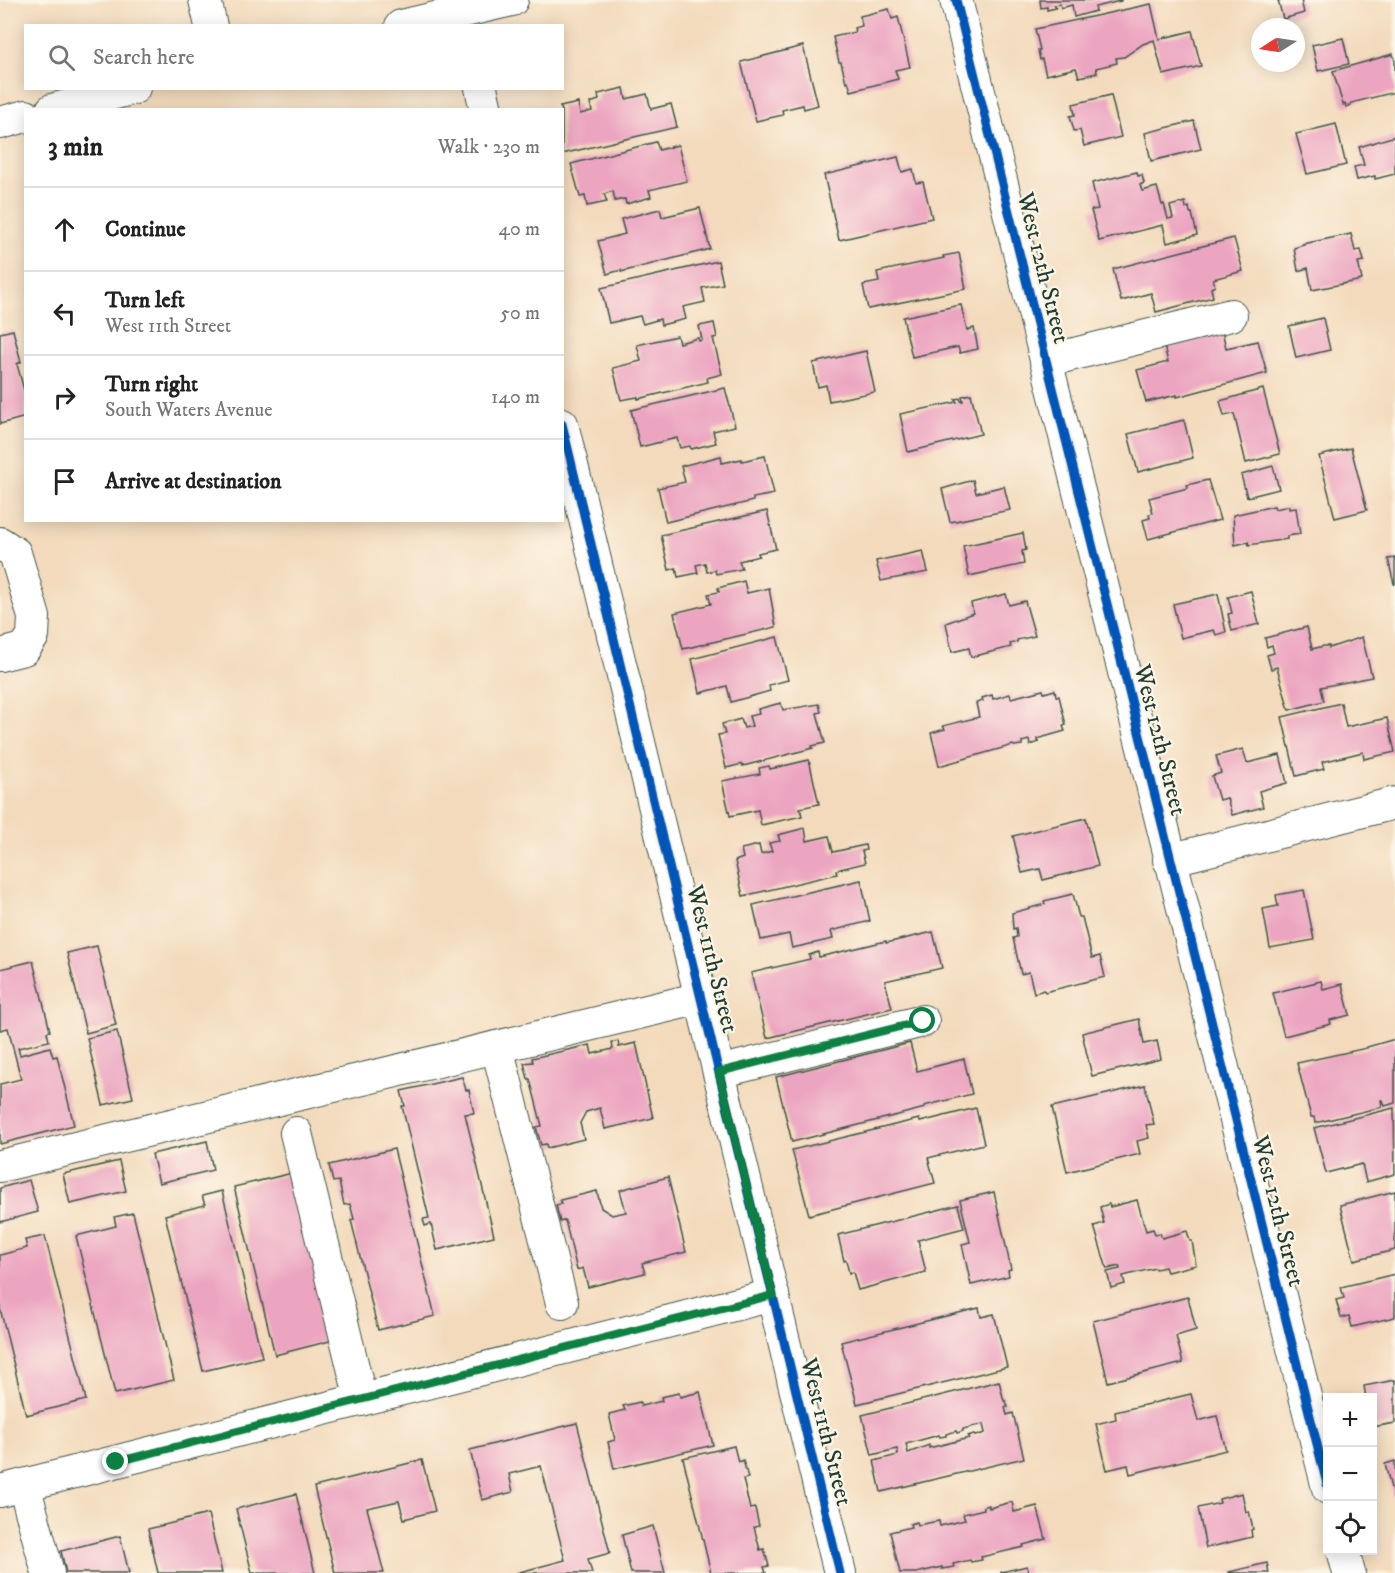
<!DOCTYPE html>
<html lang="en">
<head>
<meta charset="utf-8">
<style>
	:root { --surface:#fff; --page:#f6f6f6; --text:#222; --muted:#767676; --line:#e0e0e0 }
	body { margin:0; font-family:"IM FELL DW Pica",serif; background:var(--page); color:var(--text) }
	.controls { position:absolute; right:18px; bottom:18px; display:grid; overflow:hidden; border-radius:0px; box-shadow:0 3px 15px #0003 }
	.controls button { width:54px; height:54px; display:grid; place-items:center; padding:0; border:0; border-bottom:2px solid var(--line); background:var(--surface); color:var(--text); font:30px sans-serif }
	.compass { position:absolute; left:1251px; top:18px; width:54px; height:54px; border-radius:50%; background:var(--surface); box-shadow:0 3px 15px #0003; rotate:258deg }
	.stop { position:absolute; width:18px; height:18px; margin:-14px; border:4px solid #0b8043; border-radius:50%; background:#fff }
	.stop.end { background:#0b8043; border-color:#fff; box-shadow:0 2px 6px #0008 }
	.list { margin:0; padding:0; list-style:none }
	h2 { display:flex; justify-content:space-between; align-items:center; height:78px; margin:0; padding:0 24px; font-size:26px }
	h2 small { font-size:20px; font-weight:400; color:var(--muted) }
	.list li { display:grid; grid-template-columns:39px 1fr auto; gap:18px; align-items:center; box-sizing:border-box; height:84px; padding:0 24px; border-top:2px solid var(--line) }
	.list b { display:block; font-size:22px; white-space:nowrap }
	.list p { margin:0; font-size:20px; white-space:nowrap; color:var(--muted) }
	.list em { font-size:20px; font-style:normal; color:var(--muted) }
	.icon { flex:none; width:33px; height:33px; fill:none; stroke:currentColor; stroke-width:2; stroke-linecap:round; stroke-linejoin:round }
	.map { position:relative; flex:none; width:1395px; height:1573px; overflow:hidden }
	.search { position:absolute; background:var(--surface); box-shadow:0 3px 15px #0003; left:24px; top:24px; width:540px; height:66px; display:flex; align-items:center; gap:15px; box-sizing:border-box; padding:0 21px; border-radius:0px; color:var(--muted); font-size:22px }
	.panel { position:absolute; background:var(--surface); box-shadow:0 3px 15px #0003; left:24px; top:108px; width:540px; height:414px; border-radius:0px }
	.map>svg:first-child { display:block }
</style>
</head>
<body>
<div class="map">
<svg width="1395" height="1573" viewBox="0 0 1395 1573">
	<rect width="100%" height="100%" fill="#fcf5e5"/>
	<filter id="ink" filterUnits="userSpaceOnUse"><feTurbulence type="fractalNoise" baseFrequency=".0167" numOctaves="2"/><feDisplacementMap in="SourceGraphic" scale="12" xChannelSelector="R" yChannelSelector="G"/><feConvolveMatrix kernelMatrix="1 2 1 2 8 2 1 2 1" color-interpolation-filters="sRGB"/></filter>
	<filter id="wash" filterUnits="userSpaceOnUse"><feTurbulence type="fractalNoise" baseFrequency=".008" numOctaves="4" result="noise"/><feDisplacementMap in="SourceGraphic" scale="24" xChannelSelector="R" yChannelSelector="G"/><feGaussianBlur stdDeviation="1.35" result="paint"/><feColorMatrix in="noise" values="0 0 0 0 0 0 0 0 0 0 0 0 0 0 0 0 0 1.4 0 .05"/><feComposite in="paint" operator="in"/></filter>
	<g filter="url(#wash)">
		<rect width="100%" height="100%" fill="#f3dabc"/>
		<g id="blocks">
			<g fill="#eca5c1" fill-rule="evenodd">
				<polygon points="1040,0 1121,0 1121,1 1095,7 1096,11 1074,17 1072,5 1061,8 1060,4 1054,5 1056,8 1047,10 1047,7 1041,8"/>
				<polygon points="1278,0 1301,0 1304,13 1283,19"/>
				<polygon points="1151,4 1159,39 1192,31 1201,66 1163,75 1154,40 1143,44 1124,57 1116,58 1117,63 1096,68 1097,73 1079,77 1076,68 1046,75 1042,59 1040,60 1038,50 1040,50 1035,29"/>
				<polygon points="889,9 892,19 898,17 910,67 895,70 898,79 851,91 848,81 846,82 841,62 839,62 833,37 855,32 854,28 862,26 860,16"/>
				<polygon points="1343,38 1349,64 1318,71 1312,45"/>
				<polygon points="803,46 818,105 804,109 803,105 782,110 783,115 756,121 741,62"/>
				<polygon points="1393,54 1395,61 1395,92 1351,103 1351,105 1346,107 1345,104 1343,105 1333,71"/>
				<polygon points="624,88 626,99 647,94 651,109 671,104 677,127 562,154 562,110 560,107 578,103 580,114 592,111 590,103 599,100 598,94"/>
				<polygon points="1111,95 1121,137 1084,146 1080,130 1074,131 1070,116 1075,115 1073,104"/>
				<polygon points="1194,121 1201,149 1151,161 1145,133"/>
				<polygon points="1336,124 1346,165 1307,174 1296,134"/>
				<polygon points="1395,136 1395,174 1375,179 1375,176 1357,180 1354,167 1364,165 1359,147"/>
				<polygon points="656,142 659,150 678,145 687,181 649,190 651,197 626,204 625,199 615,201 613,191 604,194 607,202 587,206 585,196 580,197 571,164"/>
				<polygon points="898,157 902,172 913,169 916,183 923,182 932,218 839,240 824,175"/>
				<polygon points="1137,172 1138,176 1142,175 1144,183 1140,185 1142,191 1157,187 1162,205 1164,204 1168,219 1173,218 1170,206 1185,202 1186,208 1189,207 1190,213 1192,213 1197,235 1167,243 1163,225 1099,241 1091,210 1098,209 1092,183"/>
				<polygon points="700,208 710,249 621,272 621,270 607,274 598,241 625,234 621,219 660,209 662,217"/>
				<polygon points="1351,234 1355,251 1361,250 1364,261 1358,262 1362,280 1312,290 1308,268 1298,271 1294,248 1304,245 1303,244"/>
				<polygon points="1234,238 1243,271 1213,279 1215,286 1211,288 1213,297 1156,312 1151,293 1121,301 1113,269"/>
				<polygon points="959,253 966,289 868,309 863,285 879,282 877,272 944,258 943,256"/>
				<polygon points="718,261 723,284 702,288 705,302 683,307 686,319 661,325 660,319 643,324 640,316 609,323 601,288"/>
				<polygon points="961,305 967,330 974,328 978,349 960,353 958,347 912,357 903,317"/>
				<polygon points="1323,318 1330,350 1296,358 1289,326"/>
				<polygon points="714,323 717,337 713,338 722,374 707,378 708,382 638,399 638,397 621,400 613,368 641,361 637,345 677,336 679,343 698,338 699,341 702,340 699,326"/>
				<polygon points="13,330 21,362 17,364 26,398 26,417 0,424 0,333"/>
				<polygon points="1222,331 1226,348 1258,341 1267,373 1177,397 1177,395 1146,402 1137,370 1168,362 1164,346"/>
				<polygon points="866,351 875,392 829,401 826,385 818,387 813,363"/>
				<polygon points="725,388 735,426 713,431 716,443 691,449 690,446 680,448 677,438 640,447 631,410"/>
				<polygon points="1263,389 1280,454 1246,463 1234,414 1224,416 1220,401"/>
				<polygon points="971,394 981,434 908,452 900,414 957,402 955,399 960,398 961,401 963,401 962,396"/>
				<polygon points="1184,420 1193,458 1138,472 1128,434"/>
				<polygon points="1351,448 1367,510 1335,518 1319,456"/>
				<polygon points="721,456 722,463 742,459 742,461 765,456 774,494 753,498 753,501 666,522 658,488 685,482 681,466"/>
				<polygon points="1273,466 1279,489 1247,497 1241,475"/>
				<polygon points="973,480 976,493 1004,486 1010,510 950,522 942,489"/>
				<polygon points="1208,480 1220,520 1148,539 1143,520 1150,518 1149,514 1153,513 1149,498 1188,488 1187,485"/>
				<polygon points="1274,506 1275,509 1289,506 1289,509 1296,508 1300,534 1287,536 1287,539 1249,545 1248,542 1235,545 1233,515"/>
				<polygon points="767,511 776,549 758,553 759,556 739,561 742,569 716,574 715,570 707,572 705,563 696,565 698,573 678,577 676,568 669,570 661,535"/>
				<polygon points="1023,533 1026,550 1022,551 1024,564 969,576 963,546"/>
				<polygon points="923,551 928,572 881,581 876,561"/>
				<polygon points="1395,558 1395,584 1394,584 1388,559"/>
				<polygon points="744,581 747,593 769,588 776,627 683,649 674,613 711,604 708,594 719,592 718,588"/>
				<polygon points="1251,591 1259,624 1232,631 1228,614 1232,613 1228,597"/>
				<polygon points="1006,594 1009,605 1025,601 1035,636 1017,640 1017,642 1010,644 1011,647 971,657 969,648 952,652 946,623 973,613 971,603"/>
				<polygon points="1218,594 1226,632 1216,635 1214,630 1181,638 1173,604"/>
				<polygon points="1307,627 1312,649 1324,646 1329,646 1329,648 1362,637 1372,677 1321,687 1324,701 1289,710 1277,667 1271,669 1267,655 1274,653 1272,645 1267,647 1265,638"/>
				<polygon points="777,637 788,680 769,685 770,691 731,702 727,686 700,693 692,659"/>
				<polygon points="1043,690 1044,693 1055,690 1056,696 1059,696 1066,725 1063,726 1065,731 1037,739 1039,742 1030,745 1029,740 1022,742 1022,745 1014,746 1013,745 939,766 931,733 945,729 943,726 979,717 976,703 983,701 982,698 992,695 993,699 1010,694 1011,698"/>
				<polygon points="781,703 783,710 819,704 821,712 817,713 825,743 812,746 813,748 743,766 742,764 726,768 718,735 725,734 722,724 741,719 744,728 752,726 749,716 759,714 758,709"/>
				<polygon points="1341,703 1346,727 1387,718 1395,752 1364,759 1363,752 1322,762 1324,769 1296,776 1282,717"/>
				<polygon points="1243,749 1247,763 1280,755 1287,783 1259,791 1263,807 1232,815 1227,798 1219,800 1212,776 1221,773 1216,756"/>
				<polygon points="809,760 819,804 800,808 802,816 761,825 758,810 730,816 722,781 760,774 759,768 769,766 770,769"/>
				<polygon points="1086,818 1098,866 1043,880 1040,869 1022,873 1013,836"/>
				<polygon points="805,828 807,841 829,836 833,852 865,845 866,850 862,851 865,863 836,870 837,874 743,896 735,861 743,858 741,849 759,845 761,854 772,851 769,843 780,841 778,835"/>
				<polygon points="861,880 870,921 831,931 833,939 792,948 789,934 761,940 753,905"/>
				<polygon points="1304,890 1314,940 1270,948 1263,909 1278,906 1276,895"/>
				<polygon points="1073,894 1079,917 1082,917 1092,958 1100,956 1105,977 1045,992 1044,990 1034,993 1029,972 1021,974 1013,938 1017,937 1016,928 1013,929 1012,913 1045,904 1044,901"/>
				<polygon points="933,932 942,968 885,981 892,1008 767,1038 751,973 810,959 809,955 818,952 819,957 886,941 886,943"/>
				<polygon points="97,946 116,1025 86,1033 67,953"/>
				<polygon points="33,961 50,1031 47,1032 49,1041 18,1048 20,1055 50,1047 53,1057 57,1056 74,1125 0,1144 0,1084 21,1079 8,1028 0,1030 0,969"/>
				<polygon points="1321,981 1323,989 1342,984 1350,1015 1330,1020 1331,1024 1284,1036 1273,993"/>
				<polygon points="1139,1019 1144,1044 1157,1041 1161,1059 1092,1076 1082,1033"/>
				<polygon points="117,1031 133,1098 103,1105 87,1038"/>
				<polygon points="1395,1039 1395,1103 1385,1106 1383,1100 1381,1100 1382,1107 1315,1123 1314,1117 1311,1117 1297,1063 1367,1048 1367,1047"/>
				<polygon points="618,1041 619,1047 636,1043 653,1118 605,1129 600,1108 586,1112 580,1123 584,1139 547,1148 546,1144 541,1145 536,1127 542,1126 530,1079 528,1079 524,1063 533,1062 532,1058 590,1045 592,1054 613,1049 612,1042"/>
				<polygon points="910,1043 917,1071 964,1059 972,1094 924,1106 925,1108 792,1142 776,1077"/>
				<polygon points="462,1077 466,1090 469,1090 474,1113 465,1114 494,1236 437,1250 431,1224 425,1226 423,1219 429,1218 402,1106 405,1106 401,1091"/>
				<polygon points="1145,1085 1154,1124 1146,1125 1149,1138 1137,1141 1140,1154 1067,1172 1052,1107"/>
				<polygon points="976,1108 984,1144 928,1158 935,1183 809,1215 792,1150 919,1119 920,1122"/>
				<polygon points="1394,1108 1395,1174 1366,1182 1362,1164 1326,1173 1314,1128"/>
				<polygon points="207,1141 213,1170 159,1183 152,1154"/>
				<polygon points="394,1149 435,1316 378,1330 351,1220 354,1219 350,1204 344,1205 339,1181 333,1182 329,1165"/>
				<polygon points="119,1161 126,1191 70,1204 63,1174"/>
				<polygon points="301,1171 305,1214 300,1215 303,1231 307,1230 334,1340 275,1355 234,1187"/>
				<polygon points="668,1177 686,1252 642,1263 645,1273 588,1287 583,1268 577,1270 565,1220 560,1222 556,1205 561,1204 560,1200 597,1191 601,1208 612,1215 626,1212 620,1190"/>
				<polygon points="29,1180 38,1212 0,1222 0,1188"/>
				<polygon points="222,1191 262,1357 203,1371 165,1215 205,1205 202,1196"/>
				<polygon points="1395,1191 1395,1250 1354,1260 1340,1205"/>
				<polygon points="994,1192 1011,1269 1008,1270 1009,1276 971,1285 962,1244 970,1242 960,1200"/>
				<polygon points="1137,1200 1146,1231 1153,1229 1155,1234 1160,1233 1162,1238 1187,1231 1190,1241 1192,1241 1196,1265 1167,1272 1165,1267 1156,1269 1155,1268 1123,1276 1125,1284 1111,1288 1107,1272 1120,1269 1119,1266 1107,1269 1094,1226 1104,1223 1100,1207 1109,1204 1110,1207"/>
				<polygon points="958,1205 964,1228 918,1240 926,1272 858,1290 853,1272 849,1273 846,1260 844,1261 838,1235"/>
				<polygon points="133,1213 174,1380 115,1394 76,1236 116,1226 114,1217"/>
				<polygon points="45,1236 86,1400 26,1415 0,1308 0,1255 27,1248 25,1240"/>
				<polygon points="1395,1274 1395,1317 1352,1327 1349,1316 1341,1318 1336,1300 1344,1298 1341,1287"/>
				<polygon points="1188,1297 1196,1330 1176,1336 1183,1363 1108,1382 1093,1321"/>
				<polygon points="979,1308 981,1317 994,1314 1007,1367 857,1404 841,1342"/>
				<polygon points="1395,1380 1395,1423 1372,1427 1372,1398 1366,1398 1364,1386"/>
				<path d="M 999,1381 L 1004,1401 L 1006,1401 L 1008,1407 L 1005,1407 L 1007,1415 L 1013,1413 L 1024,1458 L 881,1492 L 874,1461 L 898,1455 L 897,1449 L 872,1455 L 862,1415 ZM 983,1424 L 985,1433 L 975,1436 L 974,1434 L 968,1436 L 969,1438 L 929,1448 L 929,1445 L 908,1453 L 906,1444 L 939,1435 L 940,1437 L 946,1436 L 946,1434 L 956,1431 L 957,1433 L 963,1431 L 963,1429 Z"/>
				<polygon points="700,1392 713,1445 614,1469 608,1442 615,1440 609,1414 625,1410 623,1406 640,1402 641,1406 662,1401 661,1397 679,1393 680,1397"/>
				<polygon points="1191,1394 1198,1421 1217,1416 1226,1450 1130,1474 1128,1465 1107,1470 1096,1424 1116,1419 1115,1412"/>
				<polygon points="577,1423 610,1553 588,1559 592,1573 516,1573 565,1560 541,1466 509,1474 513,1492 482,1500 470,1450"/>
				<polygon points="734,1446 738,1462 743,1460 748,1478 743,1479 750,1509 755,1508 759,1526 754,1527 760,1550 764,1549 769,1566 764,1567 766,1573 711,1573 683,1458"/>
				<polygon points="422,1460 435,1511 404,1519 399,1501 367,1508 384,1573 335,1573 314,1487"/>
				<polygon points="1395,1461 1395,1499 1394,1500 1385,1464"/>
				<polygon points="1242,1493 1246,1512 1249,1511 1253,1529 1251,1530 1252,1537 1206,1548 1198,1508 1220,1503 1219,1499"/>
				<polygon points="296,1494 315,1573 252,1573 236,1509"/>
				<polygon points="1012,1502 1014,1512 1037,1506 1046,1539 1023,1545 1024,1547 981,1557 982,1560 971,1562 970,1560 953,1564 954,1567 942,1569 942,1567 916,1573 900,1573 890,1532 911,1527 910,1524 917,1522 918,1525 939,1521 940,1526 965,1520 963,1514 984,1509 983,1507 989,1505 989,1508"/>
				<polygon points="208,1514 222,1573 158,1573 148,1529"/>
				<polygon points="653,1526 665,1573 631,1573 622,1535"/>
				<polygon points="120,1536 129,1573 66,1573 61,1551"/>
				<polygon points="1267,1563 1269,1573 1229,1573 1229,1572"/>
				<polygon points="1027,1566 1029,1573 1001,1573 1001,1572"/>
			</g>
		</g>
	</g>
	<g filter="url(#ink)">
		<use href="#blocks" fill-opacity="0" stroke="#3f5548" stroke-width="1.5"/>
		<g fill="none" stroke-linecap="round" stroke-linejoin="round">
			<defs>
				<g id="minor">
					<polyline points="205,0 211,26"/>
					<polyline points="956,0 1328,1488"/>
					<polyline points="401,26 512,0"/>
					<polyline points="481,88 486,110"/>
					<polyline points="52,110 134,88"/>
					<polyline points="0,123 26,116"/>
					<polyline points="1046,361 1231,315"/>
					<polyline points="562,424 840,1573"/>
					<polyline points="0,543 15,553 34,617 33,636 24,649 0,655"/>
					<polyline points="1169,860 1395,803"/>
					<polyline points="497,1047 562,1303"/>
					<polyline points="719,1072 923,1021"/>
					<polyline points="296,1133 361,1400"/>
					<polyline points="0,1166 701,998"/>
					<polyline points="24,1485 48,1573"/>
					<polyline points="0,1491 773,1295"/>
					<polyline points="1343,1550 1349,1573"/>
				</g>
			</defs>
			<use href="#minor" stroke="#3f5548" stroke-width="34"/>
			<use href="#minor" stroke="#fff" stroke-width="32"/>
			<defs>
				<g id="cycleway">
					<polyline points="956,0 1328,1488"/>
					<polyline points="562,424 840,1573"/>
				</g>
			</defs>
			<use href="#cycleway" stroke="#fcf5e5" stroke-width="13"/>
			<use href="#cycleway" stroke="#0057b8" stroke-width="9"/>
		</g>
	</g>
	<g fill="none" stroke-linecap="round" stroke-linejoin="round" filter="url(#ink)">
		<polyline stroke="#0b8043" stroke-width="8" points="116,1462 773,1295 719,1072 923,1021"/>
	</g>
	<g text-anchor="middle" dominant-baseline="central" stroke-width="4.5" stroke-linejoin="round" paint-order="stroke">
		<g font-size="24" fill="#1f3d34" stroke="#fcf5e5">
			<text transform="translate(1043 268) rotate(76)">West 12th Street</text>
			<text transform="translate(1160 740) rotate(76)">West 12th Street</text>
			<text transform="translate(712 959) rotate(76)">West 11th Street</text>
			<text transform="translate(1278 1211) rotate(76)">West 12th Street</text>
			<text transform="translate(826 1432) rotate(76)">West 11th Street</text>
		</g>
	</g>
</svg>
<div class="controls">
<button>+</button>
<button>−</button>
<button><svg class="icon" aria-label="locate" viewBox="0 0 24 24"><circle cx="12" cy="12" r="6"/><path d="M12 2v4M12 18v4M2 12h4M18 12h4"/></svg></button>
</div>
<svg class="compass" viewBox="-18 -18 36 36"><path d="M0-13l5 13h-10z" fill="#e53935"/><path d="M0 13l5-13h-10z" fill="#767676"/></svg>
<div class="stop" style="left:923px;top:1021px"></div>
<div class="stop end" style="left:116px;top:1462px"></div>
<div class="search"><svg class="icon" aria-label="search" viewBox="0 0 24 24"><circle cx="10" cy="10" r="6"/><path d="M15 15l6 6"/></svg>Search here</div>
<section class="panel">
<h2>3 min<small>Walk · 230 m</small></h2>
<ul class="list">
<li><svg class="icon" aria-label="ahead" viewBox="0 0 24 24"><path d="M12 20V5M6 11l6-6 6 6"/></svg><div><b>Continue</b></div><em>40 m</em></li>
<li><svg class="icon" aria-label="left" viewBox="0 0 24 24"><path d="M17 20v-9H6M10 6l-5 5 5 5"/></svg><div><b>Turn left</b><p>West 11th Street</p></div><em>50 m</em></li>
<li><svg class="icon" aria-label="right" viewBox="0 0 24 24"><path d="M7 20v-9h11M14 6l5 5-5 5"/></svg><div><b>Turn right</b><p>South Waters Avenue</p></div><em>140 m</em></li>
<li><svg class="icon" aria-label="arrive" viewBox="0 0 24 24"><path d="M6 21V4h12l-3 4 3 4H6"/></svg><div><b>Arrive at destination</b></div></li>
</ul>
</section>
</div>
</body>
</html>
